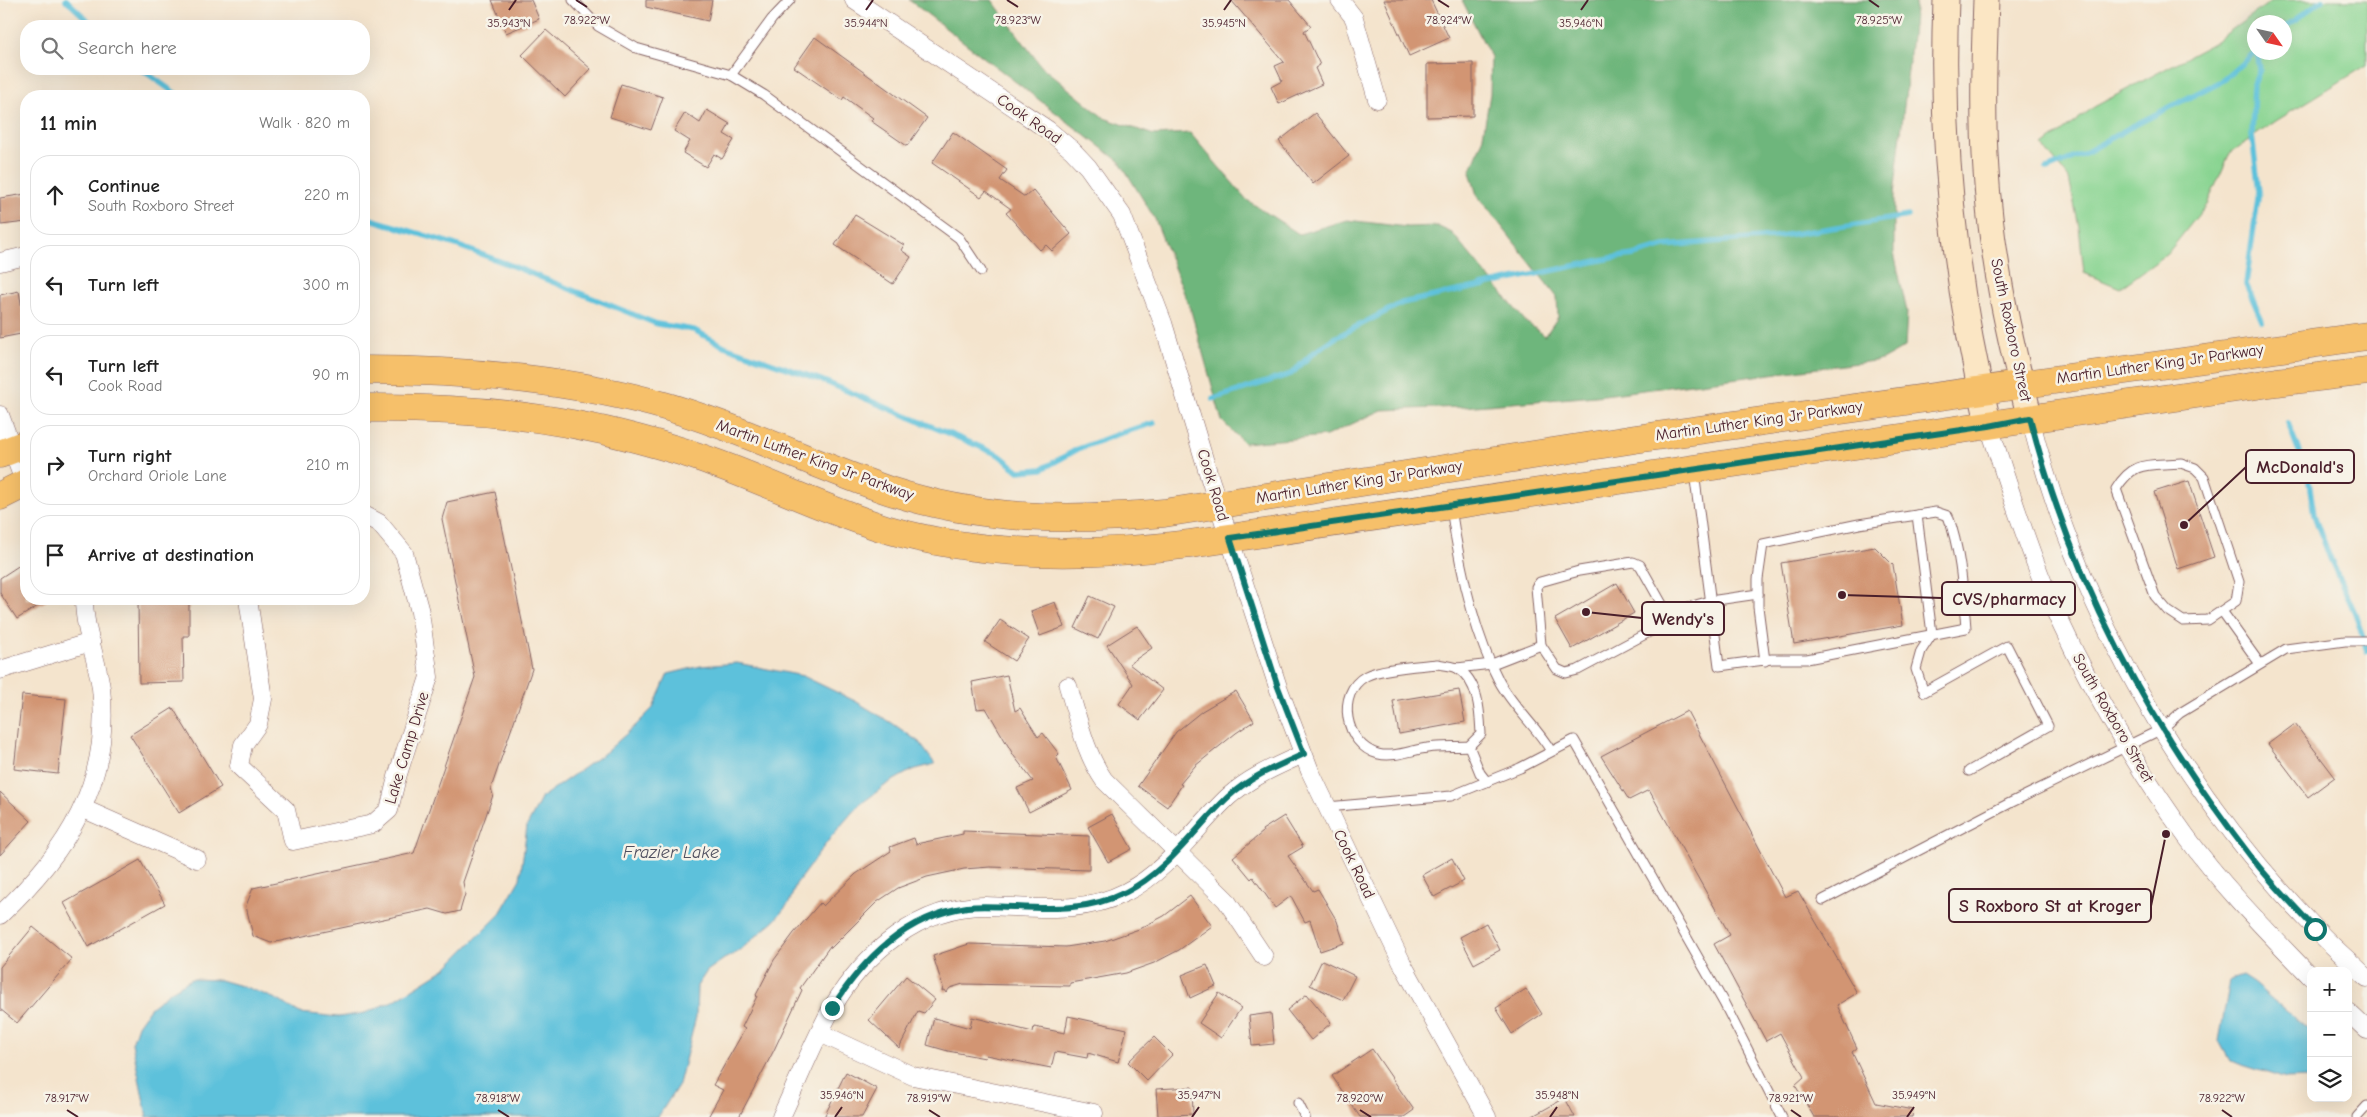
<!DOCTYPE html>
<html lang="en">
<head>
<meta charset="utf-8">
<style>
	:root { --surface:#fff; --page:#f2f2f2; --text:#222; --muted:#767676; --line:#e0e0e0 }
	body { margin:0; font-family:"Comic Neue",sans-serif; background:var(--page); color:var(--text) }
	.controls { position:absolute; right:15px; bottom:15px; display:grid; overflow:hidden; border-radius:10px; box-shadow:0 5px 20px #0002 }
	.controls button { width:45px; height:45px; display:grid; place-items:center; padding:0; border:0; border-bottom:1px solid var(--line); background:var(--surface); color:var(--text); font:25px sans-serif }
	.compass { position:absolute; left:2247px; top:15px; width:45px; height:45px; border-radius:50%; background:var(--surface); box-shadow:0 5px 20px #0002; rotate:124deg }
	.stop { position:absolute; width:15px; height:15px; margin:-11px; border:4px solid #0f766e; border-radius:50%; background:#fff }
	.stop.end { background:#0f766e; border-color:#fff; box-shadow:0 1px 5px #0008 }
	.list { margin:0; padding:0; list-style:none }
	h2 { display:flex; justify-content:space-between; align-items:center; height:65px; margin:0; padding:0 20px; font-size:21px }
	h2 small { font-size:16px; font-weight:400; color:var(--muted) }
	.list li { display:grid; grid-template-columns:32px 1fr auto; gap:15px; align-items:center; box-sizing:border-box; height:80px; margin:0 10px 10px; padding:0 10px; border:1px solid var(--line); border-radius:20px }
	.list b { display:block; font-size:19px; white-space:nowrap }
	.list p { margin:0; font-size:16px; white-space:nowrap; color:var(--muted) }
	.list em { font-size:16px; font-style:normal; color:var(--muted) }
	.icon { flex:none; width:28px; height:28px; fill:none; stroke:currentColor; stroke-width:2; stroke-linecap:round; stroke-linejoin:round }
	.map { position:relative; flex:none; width:2367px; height:1117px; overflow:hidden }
	.search { position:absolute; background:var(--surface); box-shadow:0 5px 20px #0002; left:20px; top:20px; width:350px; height:55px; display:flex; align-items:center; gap:12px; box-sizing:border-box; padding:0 18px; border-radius:20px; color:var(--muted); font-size:19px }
	.panel { position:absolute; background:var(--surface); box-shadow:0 5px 20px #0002; left:20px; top:90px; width:350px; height:515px; border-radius:20px }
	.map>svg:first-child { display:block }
</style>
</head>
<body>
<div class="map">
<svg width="2367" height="1117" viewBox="0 0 2367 1117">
	<rect width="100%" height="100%" fill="#f7f3e8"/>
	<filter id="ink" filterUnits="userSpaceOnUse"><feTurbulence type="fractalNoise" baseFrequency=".02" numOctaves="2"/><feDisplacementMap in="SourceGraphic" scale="10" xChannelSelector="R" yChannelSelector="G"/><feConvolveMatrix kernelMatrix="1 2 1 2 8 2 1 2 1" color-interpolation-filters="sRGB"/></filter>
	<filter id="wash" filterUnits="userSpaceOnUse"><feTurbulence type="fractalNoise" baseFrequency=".0096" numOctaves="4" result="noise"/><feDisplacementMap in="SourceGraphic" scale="20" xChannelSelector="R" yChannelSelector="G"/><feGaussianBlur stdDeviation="1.12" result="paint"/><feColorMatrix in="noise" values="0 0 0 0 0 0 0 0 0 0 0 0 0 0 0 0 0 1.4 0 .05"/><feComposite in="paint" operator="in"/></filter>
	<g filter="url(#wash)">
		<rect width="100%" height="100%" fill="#f4e4cd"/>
		<path fill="#88d491" stroke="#697a5e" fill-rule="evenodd" d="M 2273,0 L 2367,0 L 2367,65 L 2276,121 L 2230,153 L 2207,204 L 2167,254 L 2120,288 L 2084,273 L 2079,227 L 2069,179 L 2043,146 L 2094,107 L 2212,44 ZM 2254,22 L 2284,22 L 2284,52 L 2254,52 Z"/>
		<polygon fill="#6eb67b" stroke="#5c6a53" points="909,0 992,0 1041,66 1104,118 1154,135 1190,133 1247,200 1299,234 1347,220 1407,227 1437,226 1452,233 1526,322 1545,336 1558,317 1557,297 1477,195 1470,172 1482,142 1490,94 1491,57 1462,0 1916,0 1894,195 1894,253 1907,312 1905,347 1882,360 1596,396 1463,407 1382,410 1326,436 1244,443 1222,421 1191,311 1155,219 1120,162"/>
		<g fill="#5dc1db" stroke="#547083">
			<polygon points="737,663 803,676 855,701 892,723 919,742 935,764 912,770 887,784 857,807 831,837 796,884 789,903 775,920 738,952 724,959 707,971 697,986 696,1017 679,1084 658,1117 147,1117 132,1043 138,1025 150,1008 171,991 191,979 220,980 248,988 276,999 300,1013 339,1017 365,1013 395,1000 446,968 499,915 520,879 527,826 542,797 606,752 635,726 653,708 668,674 701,666"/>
			<polygon points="2242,976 2253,983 2311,1032 2311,1078 2286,1079 2230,1061 2219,1041 2230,980"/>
		</g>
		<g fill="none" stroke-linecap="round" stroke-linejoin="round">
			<g stroke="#5dc1db" stroke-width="5.5">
				<polyline points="66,0 94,26"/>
				<polyline points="2284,28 2322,0"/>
				<polyline points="2257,52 2260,69 2254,84 2252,135 2259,191 2246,284 2262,321"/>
				<polyline points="141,69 179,96"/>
				<polyline points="2047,169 2087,152 2129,128 2223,80 2255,52"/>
				<polyline points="364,217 453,244 505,263 657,324 694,330 724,346 821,380 971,443 999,455 1019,471 1042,469 1078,449 1118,434 1154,423"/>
				<polyline points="1213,399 1291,374 1313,353 1335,338 1402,303 1611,258 1634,255 1664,246 1773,237 1908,216"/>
				<polyline points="2288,423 2308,475 2314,515 2330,558 2355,613 2367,651"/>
			</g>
		</g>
		<g id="blocks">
			<g fill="#d29573">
				<polygon points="492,0 531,0 539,19 506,33"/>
				<polygon points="646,0 712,0 708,21 646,7"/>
				<polygon points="1231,0 1289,0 1311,26 1304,31 1320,65 1315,68 1322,84 1279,104 1271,87 1282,81 1275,66 1284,62"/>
				<polygon points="1384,0 1431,0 1449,38 1409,56"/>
				<polygon points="546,30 591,69 565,97 522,55"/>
				<polygon points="815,37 927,118 907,146 871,121 873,118 844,97 842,100 794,67"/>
				<polygon points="1473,63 1473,116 1427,117 1427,64"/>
				<polygon points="621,84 663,97 651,130 610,117"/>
				<polygon points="707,110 730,124 724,134 734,140 722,159 714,154 706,167 683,153 690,141 674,131 685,113 700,123"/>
				<polygon points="1315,113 1349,156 1313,184 1279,141"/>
				<polygon points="953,132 1007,170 1000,180 1025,197 1033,190 1071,234 1052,251 1046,245 1040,250 1006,213 1011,209 986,191 981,197 932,163"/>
				<polygon points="26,194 26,222 1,225 0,198"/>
				<polygon points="855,215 904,245 901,250 911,257 893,284 835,245"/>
				<polygon points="19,291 26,333 0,338 0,295"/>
				<polygon points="2189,481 2214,557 2178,569 2154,492"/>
				<polygon points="495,492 532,669 491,788 493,795 463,882 465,894 460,911 447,914 430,909 271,943 253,936 246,906 253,888 414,853 475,677 442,519 447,502"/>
				<polygon points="1875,547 1893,565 1903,625 1794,644 1781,563"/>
				<polygon points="26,561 26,599 49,599 17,619 0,593 0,578"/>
				<polygon points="1617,583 1634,613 1572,649 1555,619"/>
				<polygon points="1090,596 1114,607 1098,639 1075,628"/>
				<polygon points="138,599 189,599 189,636 183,636 184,682 139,683"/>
				<polygon points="1055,602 1064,627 1040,636 1031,611"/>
				<polygon points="1000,620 1029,639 1014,661 985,642"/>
				<polygon points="1137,626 1152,648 1129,664 1163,690 1140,720 1119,704 1133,684 1107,645"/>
				<polygon points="1007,675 1015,711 1020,708 1038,737 1043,733 1059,754 1056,757 1072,790 1029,812 1017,788 1033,781 1014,756 986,708 977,709 972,682"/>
				<polygon points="1459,690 1465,722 1399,734 1393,701"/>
				<polygon points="1236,691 1254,721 1236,733 1195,766 1180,784 1182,785 1167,807 1138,786 1176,732 1202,711"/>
				<polygon points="22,695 66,699 58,774 14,769"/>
				<polygon points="173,708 221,787 179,813 130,735"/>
				<polygon points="1687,711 1785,897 1798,891 1857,993 1837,1005 1857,1048 1852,1052 1876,1103 1913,1110 1912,1117 1814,1117 1795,1085 1804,1077 1780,1033 1766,1041 1714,944 1730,935 1649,790 1629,800 1601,756"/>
				<polygon points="2295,724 2335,777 2308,797 2268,744"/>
				<polygon points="0,792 31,821 0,855"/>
				<polygon points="1112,814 1132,849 1108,862 1088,827"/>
				<polygon points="1284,816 1303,847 1288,856 1313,891 1318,889 1337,921 1344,943 1320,951 1310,920 1305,922 1291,896 1275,908 1253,877 1251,879 1233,857 1263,832 1262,830"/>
				<polygon points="963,831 1089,836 1089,870 990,867 964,869 927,877 898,888 877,902 831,948 830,946 800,988 802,990 774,1050 739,1117 708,1117 723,1090 713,1085 745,1029 742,1027 757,996 756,995 774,960 794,933 820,903 823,906 856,874 891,851 890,847 914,838 916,844 963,834"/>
				<polygon points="1452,858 1464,881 1434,897 1422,875"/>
				<polygon points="140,860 165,904 88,947 64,903"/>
				<polygon points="1190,896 1212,926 1179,950 1154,963 1126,973 1070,983 1070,986 963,984 950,988 946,993 944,990 942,991 943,987 933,956 969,944 1066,947 1105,941 1139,929 1164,916"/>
				<polygon points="1486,923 1500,950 1474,964 1460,937"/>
				<polygon points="33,927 72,959 17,1023 0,1009 0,967"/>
				<polygon points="1322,960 1355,976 1343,1000 1310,985"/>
				<polygon points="1207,965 1216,986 1190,998 1182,975"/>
				<polygon points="906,976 935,1000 924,1013 918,1011 899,1048 869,1020"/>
				<polygon points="1526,989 1542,1014 1512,1034 1496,1008"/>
				<polygon points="1219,993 1241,1008 1221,1038 1199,1023"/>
				<polygon points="1307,994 1331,1023 1311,1040 1287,1010"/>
				<polygon points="1271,1013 1274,1044 1252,1046 1249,1016"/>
				<polygon points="1068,1016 1127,1029 1118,1062 1088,1053 1087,1058 1055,1052 1051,1068 986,1055 985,1058 948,1051 927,1045 934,1018 970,1028 972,1017 1033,1032 1034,1027 1065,1033"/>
				<polygon points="1154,1037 1172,1055 1147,1081 1128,1062"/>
				<polygon points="1372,1049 1414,1110 1404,1117 1360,1117 1332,1076"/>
				<polygon points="846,1072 877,1089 862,1117 824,1117"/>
				<polygon points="1192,1087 1193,1114 1158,1116 1156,1089"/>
				<polygon points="1565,1098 1575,1117 1531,1117"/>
			</g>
		</g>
	</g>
	<g filter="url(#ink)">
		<use href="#blocks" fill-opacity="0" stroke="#866464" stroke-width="1"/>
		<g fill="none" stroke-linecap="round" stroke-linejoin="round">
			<defs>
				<g id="lane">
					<polyline points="573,0 598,26 636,48 731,75 764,95 959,238 981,271"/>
					<polyline points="731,75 772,19 790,0"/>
					<path d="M 2181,463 L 2195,468 L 2204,477 L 2239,582 L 2236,601 L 2208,620 L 2183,621 L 2168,611 L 2155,596 L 2116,489 C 2134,459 2150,466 2181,463 Z"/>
					<path d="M 1694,472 L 1719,666 L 1772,659 L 1807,659 L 1966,628 C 1963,591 1961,551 1948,516 L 1936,512 L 1859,524 L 1763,544 L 1758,579 L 1758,607 L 1765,661"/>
					<path d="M 1451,508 C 1459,563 1473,632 1499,681 C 1513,707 1536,726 1551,751"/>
					<polyline points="1917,515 1932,634 1921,651 1916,669 1922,687"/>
					<polyline points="2222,611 2260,664"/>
					<polyline points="1667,613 1640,565 1633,562 1579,571 1540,582 1536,587 1541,645 1557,669 1566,673 1578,670 1655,629 1667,613 1710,601 1758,594"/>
					<path d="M 1437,664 C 1443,665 1452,666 1457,668 C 1479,681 1480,713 1481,734 L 1469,746 C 1455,747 1440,746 1427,748 C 1411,750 1394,758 1378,754 C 1345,745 1335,693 1366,676 C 1380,668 1420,666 1437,664 Z"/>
					<polyline points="1457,668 1492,664 1541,645"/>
					<polyline points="1924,692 2007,646 2048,726 1969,771"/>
					<polyline points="1469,746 1480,773 1487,782"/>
					<polyline points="1327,807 1451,796 1520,768 1574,740 1724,1003 1782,1117"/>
					<polyline points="1823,900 2010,803 2162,729 2180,713 2286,649 2345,641 2367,641"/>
					<polyline points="1298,1103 1305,1117"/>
					<polyline points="2357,1117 2367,1106"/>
				</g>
				<g id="street">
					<polyline points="854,0 1048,130 1072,150 1088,167 1122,215 1163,323 1210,479 1278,687 1310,771 1402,963 1487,1117"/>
					<polyline points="1340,0 1354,18 1377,99"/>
					<polyline points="0,262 26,256"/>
					<polyline points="0,415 26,487"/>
					<path d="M 2030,418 C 2078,608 2179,787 2315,928 C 2331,946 2350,961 2367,978"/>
					<path d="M 1989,426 C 2007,481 2024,537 2046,590 C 2081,673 2133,763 2186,836 C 2223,887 2267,931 2311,977"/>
					<polyline points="248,599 263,699 258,724 243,745 239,766 286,810 293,841 373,824 389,810 397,777 429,677 420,612 404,553 379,523 364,515"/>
					<polyline points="0,670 91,642"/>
					<path d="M 1068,686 C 1078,718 1085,753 1104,780 L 1226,900 L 1264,957"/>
					<polyline points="84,809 197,859"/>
					<path d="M 0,915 C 66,853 112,783 101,688 C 97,658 84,630 84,599"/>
					<polyline points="2348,1012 2367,1030"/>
					<polyline points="820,1033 913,1076 1094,1113"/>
					<path d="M 781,1117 C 798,1081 813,1042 832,1008 C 864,953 920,905 986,906 C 1035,907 1081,915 1126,892 C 1168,871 1195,828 1228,797 C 1250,777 1277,766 1303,754"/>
				</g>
				<g id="secondary">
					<path d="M 1946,0 C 1940,143 1955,287 1989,426"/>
					<path d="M 1986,0 C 1984,57 1982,114 1986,171 C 1991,255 2009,338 2030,418"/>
				</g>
				<g id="primary">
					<path d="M 364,370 C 461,370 560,378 654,403 C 735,425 811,464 890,491 C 983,521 1069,521 1164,513 L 1635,439 L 2367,336"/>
					<path d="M 364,408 C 457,407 548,414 638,439 C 664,446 690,453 715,463 C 773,484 828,511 886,529 C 985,558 1089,557 1190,544 L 2277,382 L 2367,371"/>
					<polyline points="0,454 26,444"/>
					<polyline points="0,496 26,483"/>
				</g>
			</defs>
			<use href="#lane" stroke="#866464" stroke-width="11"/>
			<use href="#street" stroke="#866464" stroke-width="19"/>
			<use href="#secondary" stroke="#866464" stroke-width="27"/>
			<use href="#primary" stroke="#866464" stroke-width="29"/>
			<use href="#lane" stroke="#fff" stroke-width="9"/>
			<use href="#street" stroke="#fff" stroke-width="18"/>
			<use href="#secondary" stroke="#fbe6c4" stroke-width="25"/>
			<use href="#primary" stroke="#f6c06b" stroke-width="28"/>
		</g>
	</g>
	<g fill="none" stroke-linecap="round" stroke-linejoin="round" filter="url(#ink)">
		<path stroke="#0f766e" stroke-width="6" d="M 832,1008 C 864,958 906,916 967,907 C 983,905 1000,907 1016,907 C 1055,909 1090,910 1126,892 C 1168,871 1195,828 1228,797 C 1250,777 1277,766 1304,754 L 1278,687 L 1230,538 L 1989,426 L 2030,418 C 2072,582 2149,725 2252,858 C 2271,883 2294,905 2315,929"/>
	</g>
	<path fill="none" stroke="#4a1f2b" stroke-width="2" d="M 576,0 L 587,7M 1007,0 L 1018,7M 1438,0 L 1449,7M 1869,0 L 1879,7M 509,10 L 516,0M 866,10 L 873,0M 1224,10 L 1231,0M 1581,10 L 1588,0M 67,1110 L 78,1117M 498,1110 L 509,1117M 929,1110 L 940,1117M 1360,1110 L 1371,1117M 1791,1110 L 1801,1117M 2222,1110 L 2232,1117M 835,1117 L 842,1107M 1192,1117 L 1199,1107M 1550,1117 L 1557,1107M 1907,1117 L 1914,1107"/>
	<g text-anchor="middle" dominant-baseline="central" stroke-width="5" stroke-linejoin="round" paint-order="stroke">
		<g font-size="16" fill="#4a1f2b" stroke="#f7f3e8">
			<text transform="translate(1029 119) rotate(35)">Cook Road</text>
			<text transform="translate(2011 330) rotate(78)">South Roxboro Street</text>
			<text transform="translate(2160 364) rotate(-8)">Martin Luther King Jr Parkway</text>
			<text transform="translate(1759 421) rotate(-8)">Martin Luther King Jr Parkway</text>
			<text transform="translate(815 460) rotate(20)">Martin Luther King Jr Parkway</text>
			<text transform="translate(1359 482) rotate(-9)">Martin Luther King Jr Parkway</text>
			<text transform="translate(1213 485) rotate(73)">Cook Road</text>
			<text transform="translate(2113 718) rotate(60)">South Roxboro Street</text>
			<text transform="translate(407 748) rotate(-73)">Lake Camp Drive</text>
			<text transform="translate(1354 864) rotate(64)">Cook Road</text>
		</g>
		<g font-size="18" font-style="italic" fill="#505060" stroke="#f7f3e8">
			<text x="671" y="852">Frazier Lake</text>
		</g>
	</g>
	<g font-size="12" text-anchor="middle" fill="#4a1f2b" stroke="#f7f3e8" stroke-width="5" stroke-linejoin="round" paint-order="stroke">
		<text x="587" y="24">78.922°W</text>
		<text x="1018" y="24">78.923°W</text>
		<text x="1449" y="24">78.924°W</text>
		<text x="1879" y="24">78.925°W</text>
		<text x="509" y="27">35.943°N</text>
		<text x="866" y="27">35.944°N</text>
		<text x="1224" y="27">35.945°N</text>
		<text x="1581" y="27">35.946°N</text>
		<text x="842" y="1099">35.946°N</text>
		<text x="1199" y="1099">35.947°N</text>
		<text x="1557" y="1099">35.948°N</text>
		<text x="1914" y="1099">35.949°N</text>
		<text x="67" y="1102">78.917°W</text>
		<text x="498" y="1102">78.918°W</text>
		<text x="929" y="1102">78.919°W</text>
		<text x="1360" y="1102">78.920°W</text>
		<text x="1791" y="1102">78.921°W</text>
		<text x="2222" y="1102">78.922°W</text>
	</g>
	<path fill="none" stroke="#4a1f2b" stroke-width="2" d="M2184 525L2246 467M1842 595L1942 598M1586 612L1642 618M2166 834L2151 906"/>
	<g fill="#4a1f2b" stroke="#f7f3e8" stroke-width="2">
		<circle cx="2184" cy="525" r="5"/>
		<circle cx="1842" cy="595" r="5"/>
		<circle cx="1586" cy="612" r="5"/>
		<circle cx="2166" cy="834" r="5"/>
	</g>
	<g fill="#f7f3e8" stroke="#4a1f2b" stroke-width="2">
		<rect x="2246" y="450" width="108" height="33" rx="5"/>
		<rect x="1942" y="582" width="133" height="33" rx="5"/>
		<rect x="1642" y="602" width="82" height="33" rx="5"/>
		<rect x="1949" y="889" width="202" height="33" rx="5"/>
	</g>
	<g font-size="18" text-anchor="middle" font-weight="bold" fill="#4a1f2b">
		<text x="2300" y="473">McDonald's</text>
		<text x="2009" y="605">CVS/pharmacy</text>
		<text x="1683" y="625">Wendy's</text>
		<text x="2050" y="912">S Roxboro St at Kroger</text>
	</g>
</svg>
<div class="controls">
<button>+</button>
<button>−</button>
<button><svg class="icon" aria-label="layers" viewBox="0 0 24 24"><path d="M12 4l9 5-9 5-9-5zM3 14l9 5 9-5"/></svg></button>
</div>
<svg class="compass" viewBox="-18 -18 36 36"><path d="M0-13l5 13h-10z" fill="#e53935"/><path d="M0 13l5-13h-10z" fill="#767676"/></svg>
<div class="stop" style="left:2315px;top:929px"></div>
<div class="stop end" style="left:832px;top:1008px"></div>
<div class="search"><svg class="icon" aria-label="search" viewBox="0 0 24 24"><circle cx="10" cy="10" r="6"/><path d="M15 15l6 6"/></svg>Search here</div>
<section class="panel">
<h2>11 min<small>Walk · 820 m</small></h2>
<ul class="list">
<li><svg class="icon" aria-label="ahead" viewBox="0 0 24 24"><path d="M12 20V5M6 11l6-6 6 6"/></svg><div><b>Continue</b><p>South Roxboro Street</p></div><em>220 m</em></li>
<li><svg class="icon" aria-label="left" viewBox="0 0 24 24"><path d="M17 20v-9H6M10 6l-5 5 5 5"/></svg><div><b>Turn left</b></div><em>300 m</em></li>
<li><svg class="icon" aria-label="left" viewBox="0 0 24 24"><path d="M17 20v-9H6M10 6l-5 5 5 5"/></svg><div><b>Turn left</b><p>Cook Road</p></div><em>90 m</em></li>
<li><svg class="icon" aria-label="right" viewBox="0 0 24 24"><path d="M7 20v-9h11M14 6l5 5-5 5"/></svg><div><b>Turn right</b><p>Orchard Oriole Lane</p></div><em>210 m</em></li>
<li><svg class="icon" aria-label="arrive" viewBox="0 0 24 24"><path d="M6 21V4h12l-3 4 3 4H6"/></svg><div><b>Arrive at destination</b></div></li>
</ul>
</section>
</div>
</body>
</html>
